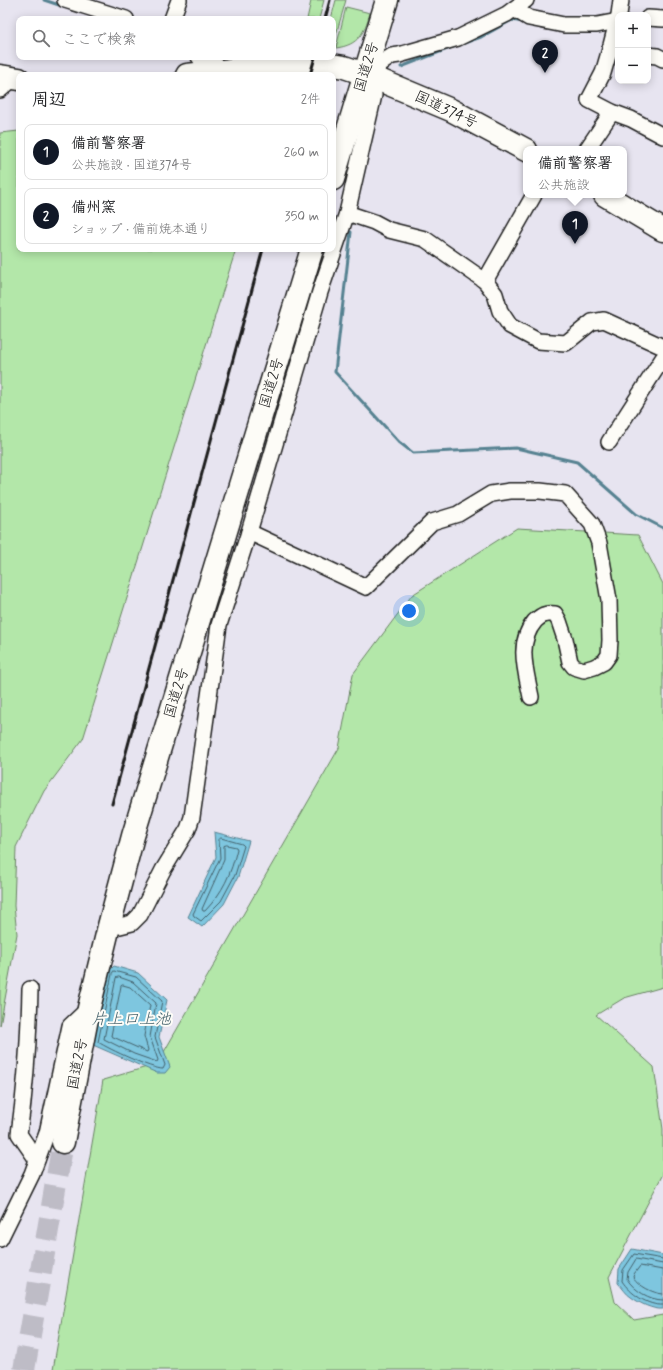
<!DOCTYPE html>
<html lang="ja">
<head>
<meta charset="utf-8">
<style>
	:root { --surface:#fff; --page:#f2f2f2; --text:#202124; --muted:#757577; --line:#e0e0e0; --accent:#111827 }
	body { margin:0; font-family:Mynerve,"Klee One",sans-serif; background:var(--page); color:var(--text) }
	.controls { position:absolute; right:12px; top:12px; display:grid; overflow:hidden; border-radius:8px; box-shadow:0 2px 10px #0003 }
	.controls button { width:36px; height:36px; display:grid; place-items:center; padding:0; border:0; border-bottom:1px solid var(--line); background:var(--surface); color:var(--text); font:20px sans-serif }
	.you { position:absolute; left:409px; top:611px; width:14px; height:14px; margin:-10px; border:3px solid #fff; border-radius:50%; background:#1a73e8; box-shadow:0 0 0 6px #1a73e833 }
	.badge { display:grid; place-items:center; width:26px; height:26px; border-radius:50%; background:var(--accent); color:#fff; font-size:13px; font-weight:700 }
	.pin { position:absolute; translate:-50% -33px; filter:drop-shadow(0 1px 2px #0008) }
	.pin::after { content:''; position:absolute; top:21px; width:14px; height:12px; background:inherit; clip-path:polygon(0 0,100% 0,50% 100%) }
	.popup { position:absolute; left:523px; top:146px; width:104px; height:52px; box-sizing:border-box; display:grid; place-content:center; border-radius:8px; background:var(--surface); filter:drop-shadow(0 1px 3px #0005); font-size:13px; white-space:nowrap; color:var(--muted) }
	.popup b { font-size:15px; color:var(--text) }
	.popup::after { content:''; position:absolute; left:50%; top:100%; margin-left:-8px; border:8px solid transparent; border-top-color:var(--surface) }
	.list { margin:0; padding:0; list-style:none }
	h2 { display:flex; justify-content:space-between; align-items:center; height:52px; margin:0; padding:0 16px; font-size:17px }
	h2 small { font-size:13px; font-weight:400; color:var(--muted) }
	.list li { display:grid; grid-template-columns:26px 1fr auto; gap:12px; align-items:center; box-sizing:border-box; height:56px; margin:0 8px 8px; padding:0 8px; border:1px solid var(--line); border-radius:8px }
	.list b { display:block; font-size:15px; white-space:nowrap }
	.list p { margin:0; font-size:13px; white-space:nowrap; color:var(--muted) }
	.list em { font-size:13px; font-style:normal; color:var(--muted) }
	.icon { flex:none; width:22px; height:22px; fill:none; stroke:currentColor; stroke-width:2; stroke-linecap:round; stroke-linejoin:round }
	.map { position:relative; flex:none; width:663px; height:1370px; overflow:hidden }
	.search { position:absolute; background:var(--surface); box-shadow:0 2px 10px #0003; left:16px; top:16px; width:320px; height:44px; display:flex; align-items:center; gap:10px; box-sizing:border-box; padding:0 14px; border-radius:8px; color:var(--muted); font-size:15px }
	.panel { position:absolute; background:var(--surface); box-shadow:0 2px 10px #0003; left:16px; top:72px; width:320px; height:180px; border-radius:8px }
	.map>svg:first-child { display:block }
</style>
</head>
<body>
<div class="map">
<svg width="663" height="1370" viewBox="0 0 663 1370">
	<rect width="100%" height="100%" fill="#e7e4f0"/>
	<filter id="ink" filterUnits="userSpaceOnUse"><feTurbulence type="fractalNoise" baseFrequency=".025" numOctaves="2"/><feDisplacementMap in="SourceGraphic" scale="8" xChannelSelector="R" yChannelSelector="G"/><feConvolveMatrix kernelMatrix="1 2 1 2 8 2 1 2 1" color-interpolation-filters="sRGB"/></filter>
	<g filter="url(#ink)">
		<g fill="#b3e7a9" stroke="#688262">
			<polygon points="310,0 324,0 319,19 307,19 311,1"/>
			<polygon points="336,0 346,0 333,45 333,19 331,19"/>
			<path d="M 346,7 L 370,13 C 364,33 359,45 336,48 Z"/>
			<polygon points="19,131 19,249 236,249 83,739 44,791 16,847 14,906 17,934 0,1026 0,133"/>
			<polygon points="517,528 638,535 663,584 663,987 624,998 596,1015 654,1067 663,1129 663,1174 609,1277 615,1302 634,1320 663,1315 663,1370 53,1370 103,1080 157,1064 339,748 353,674 412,595"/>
		</g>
		<g fill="#7ec6df" stroke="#578291">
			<polygon points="214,832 249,841 238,877 224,904 202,927 188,917 216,857"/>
			<polygon points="114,966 138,973 167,1000 159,1037 170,1067 165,1073 157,1073 93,1045 109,971"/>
			<path d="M 632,1249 L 663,1255 L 663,1309 C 653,1310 639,1303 631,1297 C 626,1294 622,1287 618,1283 L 619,1269 Z"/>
		</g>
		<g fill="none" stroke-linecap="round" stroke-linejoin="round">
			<g stroke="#43606a" stroke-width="1">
				<polygon points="221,838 242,844 244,846 235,875 221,901 201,921 194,916 193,914 220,858 219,840"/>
				<path d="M 227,845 L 236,847 L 237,849 C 231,874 223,892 205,911 L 203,911 L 202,909 L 224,860 L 224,846 Z"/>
				<path d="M 114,971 L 136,977 L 162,1001 L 155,1037 L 165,1065 L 163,1069 C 151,1069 109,1049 98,1042 L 112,974 Z"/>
				<polygon points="119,977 133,982 156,1003 150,1037 158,1060 157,1062 134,1054 104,1039 116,978"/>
				<polygon points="123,985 130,987 150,1005 144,1036 148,1050 147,1052 111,1036 121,986"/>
				<path d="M 663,1259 L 634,1254 L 623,1270 L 622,1281 C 630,1293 647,1306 663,1305"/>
				<path d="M 663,1264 L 636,1259 L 628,1272 L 627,1279 C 634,1290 649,1300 663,1300"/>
				<path d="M 663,1270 L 640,1266 L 634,1274 L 633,1277 C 639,1286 652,1293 663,1294"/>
			</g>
			<g stroke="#578291" stroke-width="3">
				<polyline points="44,0 62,6"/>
				<polyline points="464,43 481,37 512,20 523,22"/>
				<polyline points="401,67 455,46"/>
				<polyline points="351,232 335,372 399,442 413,453 516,448 577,462 636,514 663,528"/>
			</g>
			<polyline stroke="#bebcc6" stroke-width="22" stroke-dasharray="22 11" stroke-linecap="butt" points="24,1370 63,1142"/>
			<defs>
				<g id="minor">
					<polyline points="65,0 126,19"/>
					<polyline points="514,9 529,18 564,25 597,25 618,21"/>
					<polyline points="619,15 621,0"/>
					<polyline points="618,18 610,49 618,50"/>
					<polyline points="648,18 663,19"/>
					<polyline points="172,19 179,0"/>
					<polyline points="610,49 603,73 589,100 612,112 631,119 663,136"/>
					<polyline points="648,55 657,56 663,59"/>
					<polyline points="199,57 213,62 221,71"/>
					<polyline points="0,90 14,78"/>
					<polyline points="587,149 612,112"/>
					<polyline points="347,213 374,222 389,230 425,239 485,281 495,294 500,311 510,326 538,341 566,343 592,322 604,320 663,347"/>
					<polyline points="485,281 534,195"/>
					<polyline points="609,442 663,358"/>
					<path d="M 249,532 L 366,587 L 432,522 L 458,514 L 491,494 L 510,491 L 540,491 L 565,494 L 592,524 L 599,543 L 609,600 L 610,640 L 609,655 L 604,662 L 594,667 L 584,670 L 574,667 L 570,662 L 565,639 L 559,621 L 555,614 C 545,613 542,615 535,621 C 516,643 526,671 531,697"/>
					<polyline points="109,926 120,926 132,923 140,915 163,870 188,829 192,817 219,625 249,532 320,292 347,213 374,95 365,74 392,56 399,55 458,38 507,14 526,0"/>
					<path d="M 30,989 C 29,1038 26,1085 19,1134 L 37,1160"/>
					<polyline points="0,1239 32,1174 47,1133 70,1026 89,1008"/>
				</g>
				<g id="highway">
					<polyline points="187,75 249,68 326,64 344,67 365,74 451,110 526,150"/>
					<polyline points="0,76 19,79"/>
					<polyline points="333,179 387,0"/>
					<polyline points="605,195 663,230"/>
					<polyline points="63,1142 89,1008 109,926 133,836 312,249"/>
				</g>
			</defs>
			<use href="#minor" stroke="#1c1c1c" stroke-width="18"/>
			<use href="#highway" stroke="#1c1c1c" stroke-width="25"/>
			<use href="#minor" stroke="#fdfcf7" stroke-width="15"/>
			<use href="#highway" stroke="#fdfcf7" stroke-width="22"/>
			<g stroke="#1c1c1c" stroke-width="3">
				<polyline points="325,19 330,0"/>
				<polyline points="310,75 315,57"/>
				<polyline points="112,804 263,249"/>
			</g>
		</g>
	</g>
	<g text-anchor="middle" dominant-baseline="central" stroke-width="4" stroke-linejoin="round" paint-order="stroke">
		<g font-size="15" fill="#1c1c1c" stroke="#fdfcf7">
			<text transform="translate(367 67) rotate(-73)">国道2号</text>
			<text transform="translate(446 110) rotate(25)">国道374号</text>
			<text transform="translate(272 383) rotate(-73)">国道2号</text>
			<text transform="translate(177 693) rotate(-73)">国道2号</text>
			<text transform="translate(78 1064) rotate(-79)">国道2号</text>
		</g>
		<g font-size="16" font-style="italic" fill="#43606a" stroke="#fdfcf7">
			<text x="131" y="1019">片上口上池</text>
		</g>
	</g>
</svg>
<div class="controls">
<button>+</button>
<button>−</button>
</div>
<div class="you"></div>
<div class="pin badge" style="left:575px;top:244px">1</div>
<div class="popup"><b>備前警察署</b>公共施設</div>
<div class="pin badge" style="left:545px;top:73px">2</div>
<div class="search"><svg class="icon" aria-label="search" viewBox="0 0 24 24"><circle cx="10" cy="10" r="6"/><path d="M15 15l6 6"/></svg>ここで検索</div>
<section class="panel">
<h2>周辺<small>2件</small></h2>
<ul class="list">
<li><span class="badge">1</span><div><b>備前警察署</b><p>公共施設 · 国道374号</p></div><em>260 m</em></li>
<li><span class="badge">2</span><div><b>備州窯</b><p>ショップ · 備前焼本通り</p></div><em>350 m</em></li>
</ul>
</section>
</div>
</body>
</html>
